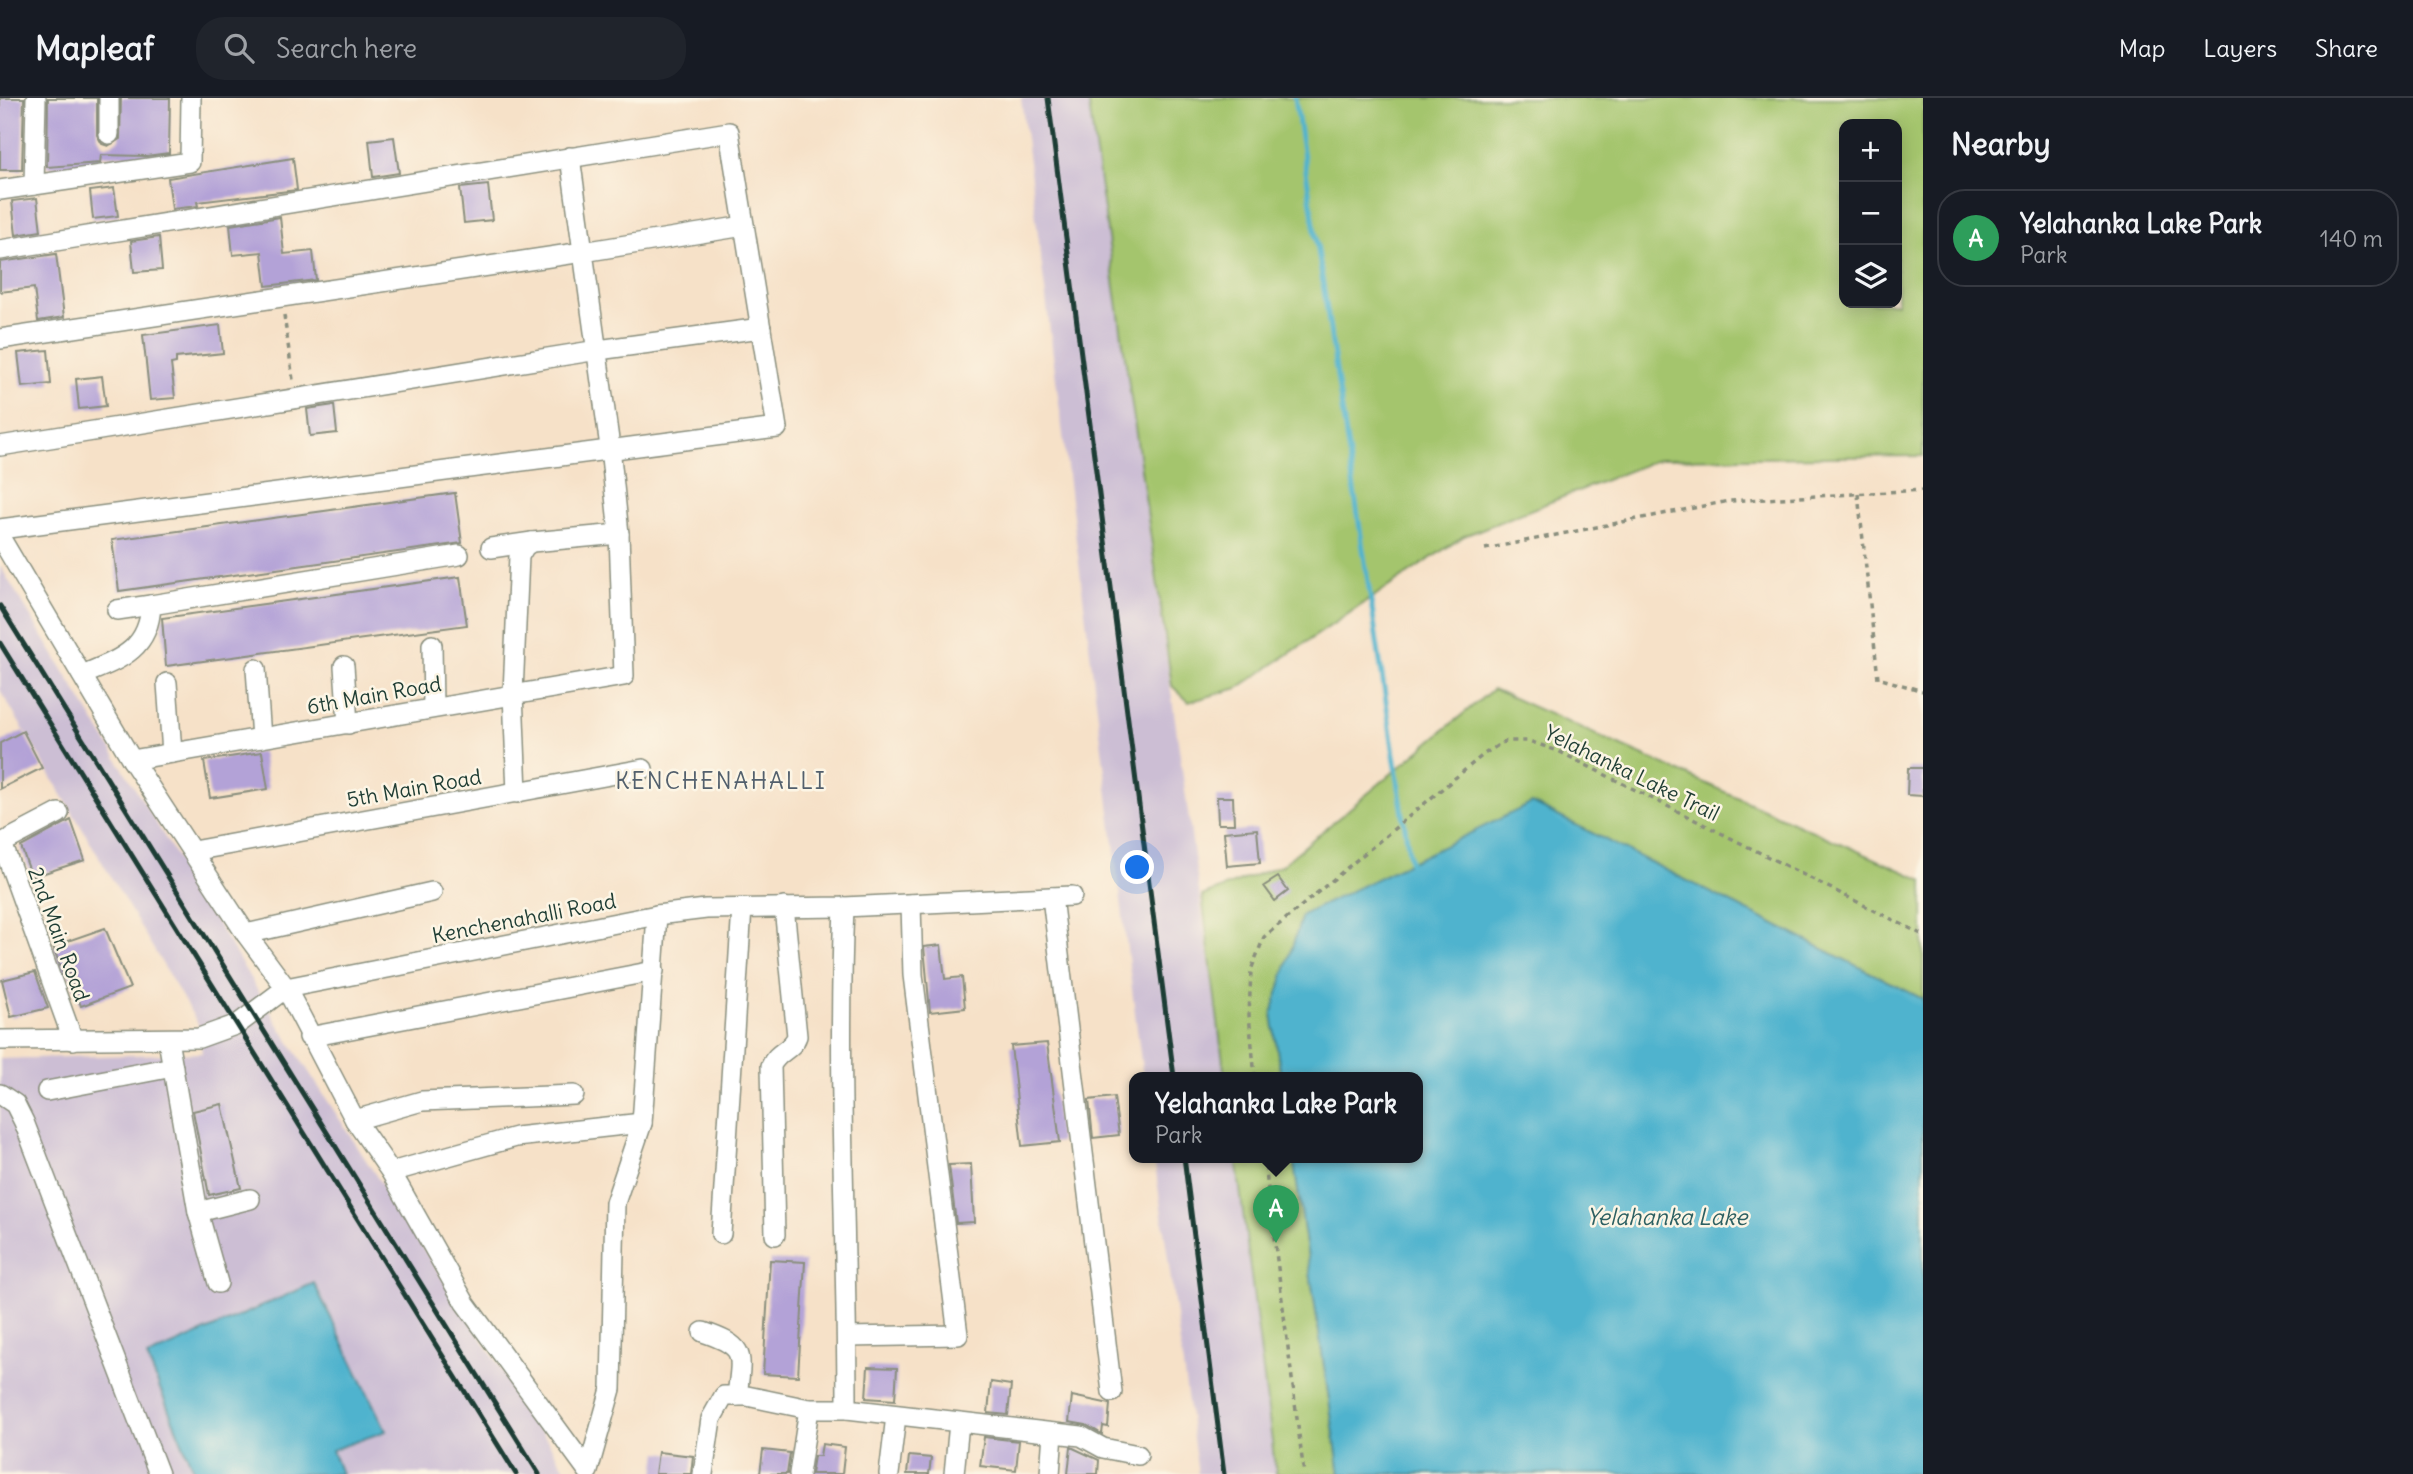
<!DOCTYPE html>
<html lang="en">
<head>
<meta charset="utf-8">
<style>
	:root { --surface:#171b24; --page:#20242c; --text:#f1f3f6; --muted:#9ea1a6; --line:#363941; --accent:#c8321e }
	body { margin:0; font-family:Delius,sans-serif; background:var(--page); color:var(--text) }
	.controls { position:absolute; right:21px; top:21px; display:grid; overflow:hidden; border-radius:14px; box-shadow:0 4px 18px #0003 }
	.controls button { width:63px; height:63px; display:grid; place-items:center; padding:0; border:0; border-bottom:2px solid var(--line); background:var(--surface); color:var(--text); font:35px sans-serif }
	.you { position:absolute; left:1138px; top:770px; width:24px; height:24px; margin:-18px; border:5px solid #fff; border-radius:50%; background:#1a73e8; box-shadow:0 0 0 10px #1a73e833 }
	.badge { display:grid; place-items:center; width:46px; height:46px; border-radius:50%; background:var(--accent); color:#fff; font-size:23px; font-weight:700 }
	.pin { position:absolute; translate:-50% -58px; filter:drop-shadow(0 2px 4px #0008) }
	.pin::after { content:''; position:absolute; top:37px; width:24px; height:21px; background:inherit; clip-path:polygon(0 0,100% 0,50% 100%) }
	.popup { position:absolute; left:1129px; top:974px; width:294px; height:91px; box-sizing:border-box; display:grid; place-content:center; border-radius:14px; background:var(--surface); filter:drop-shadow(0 2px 5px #0005); font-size:23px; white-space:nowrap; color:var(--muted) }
	.popup b { font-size:26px; color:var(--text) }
	.popup::after { content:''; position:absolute; left:50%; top:100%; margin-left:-14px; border:14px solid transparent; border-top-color:var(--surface) }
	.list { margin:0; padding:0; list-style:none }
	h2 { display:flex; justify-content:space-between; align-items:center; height:91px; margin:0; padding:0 28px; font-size:30px }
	h2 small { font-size:23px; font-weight:400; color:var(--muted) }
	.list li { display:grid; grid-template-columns:46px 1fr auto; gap:21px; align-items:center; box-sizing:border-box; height:98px; margin:0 14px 14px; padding:0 14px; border:2px solid var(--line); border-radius:28px }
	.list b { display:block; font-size:26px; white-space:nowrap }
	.list p { margin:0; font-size:23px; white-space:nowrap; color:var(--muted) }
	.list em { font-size:23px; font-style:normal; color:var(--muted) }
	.icon { flex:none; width:38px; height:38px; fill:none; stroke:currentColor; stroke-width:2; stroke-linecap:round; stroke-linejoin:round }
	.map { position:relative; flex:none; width:1923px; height:1376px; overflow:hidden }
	header { display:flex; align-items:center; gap:42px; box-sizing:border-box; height:98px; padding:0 35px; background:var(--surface); border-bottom:2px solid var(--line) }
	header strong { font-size:33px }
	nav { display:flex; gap:38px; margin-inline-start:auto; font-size:24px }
	.search { width:490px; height:63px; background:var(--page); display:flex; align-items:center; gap:18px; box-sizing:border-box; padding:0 24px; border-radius:28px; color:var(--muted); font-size:26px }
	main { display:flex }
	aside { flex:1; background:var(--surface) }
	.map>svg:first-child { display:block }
</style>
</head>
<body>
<header>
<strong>Mapleaf</strong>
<div class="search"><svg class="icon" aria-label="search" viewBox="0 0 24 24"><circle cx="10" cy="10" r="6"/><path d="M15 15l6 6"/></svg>Search here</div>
<nav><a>Map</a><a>Layers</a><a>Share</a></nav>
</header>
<main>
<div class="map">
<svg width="1923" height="1376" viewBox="0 0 1923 1376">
	<rect width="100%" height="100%" fill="#fcf5e5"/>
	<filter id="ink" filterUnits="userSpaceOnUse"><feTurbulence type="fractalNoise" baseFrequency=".0143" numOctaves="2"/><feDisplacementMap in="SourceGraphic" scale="14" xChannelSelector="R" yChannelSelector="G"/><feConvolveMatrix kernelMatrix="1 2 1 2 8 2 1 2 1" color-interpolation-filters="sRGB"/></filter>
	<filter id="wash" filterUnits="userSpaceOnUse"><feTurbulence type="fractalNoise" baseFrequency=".00686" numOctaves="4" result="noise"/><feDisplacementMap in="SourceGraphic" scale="28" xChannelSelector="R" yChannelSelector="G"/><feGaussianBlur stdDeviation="1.57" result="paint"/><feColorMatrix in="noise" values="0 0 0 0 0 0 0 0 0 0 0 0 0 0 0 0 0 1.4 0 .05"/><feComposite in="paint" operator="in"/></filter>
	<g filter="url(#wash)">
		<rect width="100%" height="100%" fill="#f6e1c8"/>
		<g fill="#ccbed4">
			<polygon points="1021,0 1088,0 1225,979 1143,979"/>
			<polygon points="0,468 278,926 569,1376 0,1376 0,961 202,955 198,926 0,592"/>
			<polygon points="1154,1059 1236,1059 1276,1376 1198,1376"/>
		</g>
		<g fill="#a4c56d" stroke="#628150" stroke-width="2" fill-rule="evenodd">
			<path d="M 1088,0 L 1923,0 L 1923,358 L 1659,361 L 1464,438 L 1238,590 L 1189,604 L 1172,588 ZM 1897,26 L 1897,205 L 1844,205 L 1844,26 Z"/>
			<polygon points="1493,591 1923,782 1923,901 1532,705 1272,915 1281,979 1225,979 1202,798 1282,767"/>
			<polygon points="1236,1059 1293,1059 1340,1376 1276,1376"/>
		</g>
		<g fill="#4fb3ce" stroke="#377881" stroke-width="2">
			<polygon points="1532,705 1923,901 1923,1376 1340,1376 1293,1059 1418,1059 1418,979 1281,979 1272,915 1302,817"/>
			<polygon points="314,1185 386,1333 332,1352 341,1376 195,1376 147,1259"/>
		</g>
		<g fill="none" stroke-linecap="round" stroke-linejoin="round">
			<polyline stroke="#4fb3ce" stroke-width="5" points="1295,0 1411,769"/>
		</g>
		<g id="blocks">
			<g fill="#b3a2d7">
				<polygon points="0,0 24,0 22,72 0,72"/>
				<polygon points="48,0 97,0 97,37 102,46 108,48 120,41 121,0 170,0 169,55 146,58 101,57 100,65 47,69"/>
				<polygon points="394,39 399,75 373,79 369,42"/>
				<polygon points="293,60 297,92 197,104 198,108 172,111 168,80"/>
				<polygon points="488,87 492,122 464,125 460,90"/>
				<polygon points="114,90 118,118 93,121 90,93"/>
				<polygon points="37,100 41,133 16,137 12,103"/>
				<polygon points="280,119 284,156 313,153 316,182 266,188 262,154 233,157 230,127"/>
				<polygon points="159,139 162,172 134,174 131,143"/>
				<polygon points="56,156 64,219 38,223 34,190 0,194 0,164"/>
				<polygon points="220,227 223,255 176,260 176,265 171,266 175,300 150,302 143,237"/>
				<polygon points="48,252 51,286 22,289 18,255"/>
				<polygon points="102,278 106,308 79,311 76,281"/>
				<polygon points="334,307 337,335 310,338 307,311"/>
				<polygon points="455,395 462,445 119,493 112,442"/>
				<polygon points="460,479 467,527 166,568 162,520"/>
				<polygon points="23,633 42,670 0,691 0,645"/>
				<polygon points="262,654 268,691 210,700 204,663"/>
				<polygon points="1908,670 1923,670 1923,698 1907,697"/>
				<polygon points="1217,699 1233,699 1234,726 1218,726"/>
				<polygon points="71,722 85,762 32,779 21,749"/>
				<polygon points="1257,731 1260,765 1227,768 1224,734"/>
				<polygon points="1278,779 1288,793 1275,803 1264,788"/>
				<polygon points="105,830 130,890 81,908 68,874 63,876 53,848"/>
				<polygon points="941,847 945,881 962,879 965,910 930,914 924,849"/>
				<polygon points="35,874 48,910 11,919 2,882"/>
				<polygon points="1047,945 1060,1044 1022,1048 1011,948"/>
				<polygon points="1114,999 1119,1037 1093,1040 1089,1002"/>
				<polygon points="222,1006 241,1090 209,1097 193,1013"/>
				<polygon points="971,1066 974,1124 956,1125 949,1067"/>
				<polygon points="770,1162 805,1164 798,1278 763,1276"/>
				<polygon points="868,1269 897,1270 895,1302 866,1300"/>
				<polygon points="991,1284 1011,1287 1008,1317 988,1315"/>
				<polygon points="1072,1298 1110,1306 1108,1329 1103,1328 1102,1336 1086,1327 1069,1324"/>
				<polygon points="984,1339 1019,1343 1016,1372 980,1368"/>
				<polygon points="822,1346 845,1349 842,1376 811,1376 814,1358 820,1358"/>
				<polygon points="1071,1349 1099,1362 1098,1376 1068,1376"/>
				<polygon points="763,1352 790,1355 787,1376 760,1376"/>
				<polygon points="658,1354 693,1358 691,1376 655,1376"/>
				<polygon points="909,1358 931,1360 929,1376 907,1376"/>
			</g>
		</g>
	</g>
	<g filter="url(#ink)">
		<use href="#blocks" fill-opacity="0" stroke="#8a8f7e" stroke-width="2"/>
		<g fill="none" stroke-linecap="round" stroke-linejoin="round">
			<defs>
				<g id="minor">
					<polyline points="109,36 109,0"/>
					<polyline points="34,87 36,0"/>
					<polyline points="0,92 190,64 191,0"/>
					<polyline points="0,152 729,34 777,330 0,431"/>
					<polyline points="0,241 583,154 570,59"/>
					<polyline points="0,348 598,252 761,230"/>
					<polyline points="0,439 132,662 246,836 286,890 355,1022 391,1074 465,1205 588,1373 611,1291 615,1105 642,1025 657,817"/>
					<polyline points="491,450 532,444"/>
					<polyline points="117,512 151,507"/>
					<polyline points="432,547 433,610"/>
					<polyline points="344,568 348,626"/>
					<polyline points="256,571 261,640"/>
					<path d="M 82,577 C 118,562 149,553 151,507 L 459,457"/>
					<polyline points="167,585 172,655"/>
					<polyline points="132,662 624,578 619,436 610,349 583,154 744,128"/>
					<polyline points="517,695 513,595 519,458 525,448 532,444 619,436"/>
					<polyline points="2,745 73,942"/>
					<polyline points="0,746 59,715"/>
					<polyline points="193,753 643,671"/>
					<polyline points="1052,799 1112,1294"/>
					<path d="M 844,809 C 837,976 847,1144 847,1311 L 1081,1338 L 1103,1350 L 1138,1357"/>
					<polyline points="246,836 432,794"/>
					<polyline points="309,939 654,873"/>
					<polyline points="0,942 199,940 238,926 286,890 657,817 706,811 844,809 1072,798"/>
					<polyline points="168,942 198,1114 218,1185"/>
					<polyline points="47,993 173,969"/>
					<polyline points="0,996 15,1006 24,1024 159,1376"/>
					<polyline points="355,1022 422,1003 574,997"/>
					<polyline points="391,1074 516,1039 642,1025"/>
					<polyline points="198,1114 250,1101"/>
					<polyline points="721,1136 742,810"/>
					<path d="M 775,1137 L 771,968 C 777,953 792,953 797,938 L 784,809"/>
					<path d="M 703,1234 C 747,1249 742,1255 737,1298"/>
					<polyline points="847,1239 958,1237 913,877 911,806"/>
					<polyline points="703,1376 711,1321 724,1298 747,1298 809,1311"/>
					<polyline points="799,1376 809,1311 847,1311"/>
					<polyline points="889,1376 896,1318"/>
					<polyline points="954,1376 959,1325"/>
					<polyline points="1050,1376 1053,1335"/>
				</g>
			</defs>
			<use href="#minor" stroke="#8a8f7e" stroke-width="22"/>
			<g stroke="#8a8f7e" stroke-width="3.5" stroke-dasharray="5 5" stroke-linecap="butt">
				<polyline points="284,217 293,282"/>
				<polyline points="1858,396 1878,580 1923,593"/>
				<polyline points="1485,451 1729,403 1923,392"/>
				<polyline points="1255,979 1249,917 1251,872 1264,839 1484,656 1505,643 1529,643 1558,653 1923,837"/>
				<polyline points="1264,1059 1304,1376"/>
			</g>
			<use href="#minor" stroke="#fff" stroke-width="19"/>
			<g stroke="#1f3d34" stroke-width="5">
				<polyline points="1048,0 1174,979"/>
				<polyline points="0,508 539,1376"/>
				<polyline points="0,545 516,1376"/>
				<polyline points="1184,1059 1224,1376"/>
			</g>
		</g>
	</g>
	<g text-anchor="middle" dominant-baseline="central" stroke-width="5" stroke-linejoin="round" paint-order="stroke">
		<g font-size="21" fill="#1f3d34" stroke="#fcf5e5">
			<text transform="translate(374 597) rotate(-10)">6th Main Road</text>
			<text transform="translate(1632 675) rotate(26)">Yelahanka Lake Trail</text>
			<text transform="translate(414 690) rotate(-10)">5th Main Road</text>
			<text transform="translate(524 820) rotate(-11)">Kenchenahalli Road</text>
			<text transform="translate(59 836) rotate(70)">2nd Main Road</text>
		</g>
		<g font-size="23" letter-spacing="2" fill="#53606d" stroke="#fcf5e5">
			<text x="721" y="682">KENCHENAHALLI</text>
		</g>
		<g font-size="23" font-style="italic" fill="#2d6062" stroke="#fcf5e5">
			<text x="1667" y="1118">Yelahanka Lake</text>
		</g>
	</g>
</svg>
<div class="controls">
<button>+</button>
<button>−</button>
<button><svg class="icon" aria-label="layers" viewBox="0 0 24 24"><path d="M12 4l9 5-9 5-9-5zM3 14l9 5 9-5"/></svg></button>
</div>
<div class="you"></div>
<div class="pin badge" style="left:1276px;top:1145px;background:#2e9e5b">A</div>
<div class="popup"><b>Yelahanka Lake Park</b>Park</div>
</div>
<aside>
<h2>Nearby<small></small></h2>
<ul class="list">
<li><span class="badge" style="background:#2e9e5b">A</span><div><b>Yelahanka Lake Park</b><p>Park</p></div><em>140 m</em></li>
</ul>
</aside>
</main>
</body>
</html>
